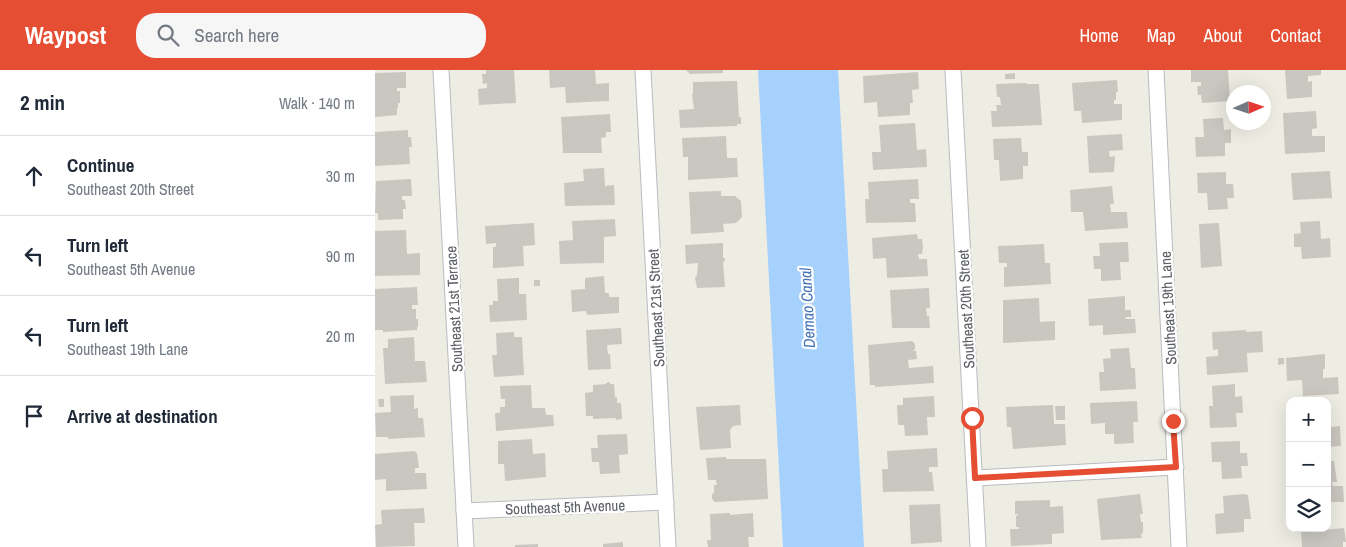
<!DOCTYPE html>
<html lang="en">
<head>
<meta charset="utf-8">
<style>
	:root { --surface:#fff; --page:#f6f6f7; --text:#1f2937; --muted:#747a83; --line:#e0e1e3; --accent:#e54e33 }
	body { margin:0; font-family:"Archivo Narrow",sans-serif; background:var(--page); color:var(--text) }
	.controls { position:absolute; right:15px; bottom:15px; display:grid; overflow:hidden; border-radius:10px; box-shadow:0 5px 20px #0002 }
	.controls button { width:45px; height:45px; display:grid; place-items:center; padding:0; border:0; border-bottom:1px solid var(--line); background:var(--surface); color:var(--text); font:25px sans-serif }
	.compass { position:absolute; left:851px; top:15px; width:45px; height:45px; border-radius:50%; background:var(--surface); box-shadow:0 5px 20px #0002; rotate:87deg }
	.stop { position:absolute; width:15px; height:15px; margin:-11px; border:4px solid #e54e33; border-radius:50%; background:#fff }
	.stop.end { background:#e54e33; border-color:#fff; box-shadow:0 1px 5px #0008 }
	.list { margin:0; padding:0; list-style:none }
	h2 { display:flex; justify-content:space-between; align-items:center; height:65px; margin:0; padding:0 20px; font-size:21px }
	h2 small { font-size:16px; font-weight:400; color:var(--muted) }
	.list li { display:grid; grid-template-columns:32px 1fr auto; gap:15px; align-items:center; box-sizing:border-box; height:80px; padding:0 20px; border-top:1px solid var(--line) }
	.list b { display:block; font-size:19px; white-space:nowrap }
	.list p { margin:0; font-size:16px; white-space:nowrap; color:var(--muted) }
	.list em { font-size:16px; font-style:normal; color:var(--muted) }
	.icon { flex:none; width:28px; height:28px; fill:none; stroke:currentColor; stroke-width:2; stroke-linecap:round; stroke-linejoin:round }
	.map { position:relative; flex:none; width:971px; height:477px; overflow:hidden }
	header { display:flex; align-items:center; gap:30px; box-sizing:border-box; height:70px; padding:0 25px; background:var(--accent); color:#fff }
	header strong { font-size:24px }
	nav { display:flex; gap:28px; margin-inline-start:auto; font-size:18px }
	.search { width:350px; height:45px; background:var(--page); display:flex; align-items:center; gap:12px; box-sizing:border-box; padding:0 18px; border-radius:20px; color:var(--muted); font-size:19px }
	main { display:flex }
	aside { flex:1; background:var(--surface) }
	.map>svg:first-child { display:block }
</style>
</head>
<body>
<header>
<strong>Waypost</strong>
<div class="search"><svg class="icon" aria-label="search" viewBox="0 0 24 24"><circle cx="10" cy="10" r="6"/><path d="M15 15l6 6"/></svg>Search here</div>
<nav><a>Home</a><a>Map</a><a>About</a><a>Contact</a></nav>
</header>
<main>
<aside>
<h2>2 min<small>Walk · 140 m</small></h2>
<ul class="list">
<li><svg class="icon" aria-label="ahead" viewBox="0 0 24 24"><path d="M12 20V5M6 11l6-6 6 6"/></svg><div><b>Continue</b><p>Southeast 20th Street</p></div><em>30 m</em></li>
<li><svg class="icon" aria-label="left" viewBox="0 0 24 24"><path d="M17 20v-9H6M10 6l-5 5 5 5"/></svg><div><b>Turn left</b><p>Southeast 5th Avenue</p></div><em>90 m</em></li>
<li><svg class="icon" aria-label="left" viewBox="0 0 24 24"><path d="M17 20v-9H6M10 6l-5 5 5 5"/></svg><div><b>Turn left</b><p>Southeast 19th Lane</p></div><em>20 m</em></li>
<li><svg class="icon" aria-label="arrive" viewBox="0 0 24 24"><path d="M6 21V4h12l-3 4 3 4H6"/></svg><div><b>Arrive at destination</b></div></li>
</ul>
</aside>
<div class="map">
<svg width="971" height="477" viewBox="0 0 971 477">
	<rect width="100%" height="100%" fill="#eeede4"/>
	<polygon fill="#a6d1fd" points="383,0 463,0 489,477 408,477"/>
	<g fill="#cac7c1">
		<polygon points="111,0 139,0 141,33 104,35 103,19 112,18 112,13 108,14 107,4 111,4"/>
		<polygon points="174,0 220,0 221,14 234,13 234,31 191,33 190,17 175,18"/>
		<polygon points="311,0 348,0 348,3 315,4"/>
		<polygon points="816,0 853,0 855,31 827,33 826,25 823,25 822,16 826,16 826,12 816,12"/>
		<polygon points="910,0 946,0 946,5 933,6 933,12 937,11 937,27 912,29"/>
		<polygon points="31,2 31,18 22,18 22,21 25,21 25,33 23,33 23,38 22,38 22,45 0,47 0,3"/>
		<polygon points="543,2 544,19 537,20 538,33 535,33 535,45 503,47 502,32 489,33 488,6"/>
		<polygon points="640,3 640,9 630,9 630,4"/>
		<polygon points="742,10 743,22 741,22 741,30 739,30 739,34 747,34 747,50 707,53 706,41 699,41 697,13"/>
		<polygon points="362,11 364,47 366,47 366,54 362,54 362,56 305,58 304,40 319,39 317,24 318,24 318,12"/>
		<polygon points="651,13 652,14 664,14 667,55 617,57 616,41 622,41 621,35 626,35 625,27 622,27 621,14"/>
		<polygon points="941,41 942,58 937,59 937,66 950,66 950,82 910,84 908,43"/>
		<polygon points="235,44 236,62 231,62 231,67 226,68 227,83 188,83 186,47"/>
		<polygon points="848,48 849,60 856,59 856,73 850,73 850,86 821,87 820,67 829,67 828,49"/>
		<polygon points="540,53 542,80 551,79 552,97 498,100 497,82 506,82 504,55"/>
		<polygon points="33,60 33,67 36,67 37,77 34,77 35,94 0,96 0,62"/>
		<polygon points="747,64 748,80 734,81 735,87 740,86 739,102 714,103 712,66"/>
		<polygon points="351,66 352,88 362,88 363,107 313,110 313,87 308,87 307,68"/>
		<polygon points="646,68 647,82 653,82 653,96 648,96 648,109 625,111 624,90 619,90 618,69"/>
		<polygon points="229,98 230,116 239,115 240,135 190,136 189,113 209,111 208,99"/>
		<polygon points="955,101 957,128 918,130 916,103"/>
		<polygon points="851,102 851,114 858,114 859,128 852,128 853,139 833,140 832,123 823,123 822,103"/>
		<polygon points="36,109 37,126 27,126 27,130 30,130 31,139 28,139 28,149 3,150 3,143 0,143 1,111"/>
		<polygon points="543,109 544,129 535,129 535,133 540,133 541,152 491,153 490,129 494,129 493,112"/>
		<polygon points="737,116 739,134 735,134 736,142 752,142 753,158 710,161 708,142 696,142 695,120"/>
		<polygon points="346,121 346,126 360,126 366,131 367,147 361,153 348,154 349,162 316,164 314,122"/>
		<polygon points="240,149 241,166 229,167 229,193 185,194 184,171 198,170 197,151"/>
		<polygon points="945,151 946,169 955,168 956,187 927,189 926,177 919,177 919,164 926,163 925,152"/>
		<polygon points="159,153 160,175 148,176 149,196 118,198 118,177 121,177 121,173 111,174 110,156"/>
		<polygon points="844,153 847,196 826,198 824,154"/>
		<polygon points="31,160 32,184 45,183 45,205 0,206 0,161"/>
		<polygon points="542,164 543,169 547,169 548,178 547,184 543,184 544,189 552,189 553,206 512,208 511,188 498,189 497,168"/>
		<polygon points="753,172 754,192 745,192 746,210 726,211 726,199 719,199 718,186 725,186 724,173"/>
		<polygon points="348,173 348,188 350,188 350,191 348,192 350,217 322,218 320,208 322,205 323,193 311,194 310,175"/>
		<polygon points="669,174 670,193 675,193 676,214 629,217 629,197 632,197 632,193 624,193 623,176"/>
		<polygon points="229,206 230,223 234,223 234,227 244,227 244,243 212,245 211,241 197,242 196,220 210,219 210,208"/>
		<polygon points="144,208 144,224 151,224 152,250 115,252 114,235 118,235 118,231 123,231 122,209"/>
		<rect x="159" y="210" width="6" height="6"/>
		<polygon points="42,217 43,235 37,235 37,239 41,239 41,249 43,249 43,257 42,257 42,260 8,262 8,260 0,260 0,219"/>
		<polygon points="554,218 555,238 551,238 552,246 554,246 555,258 517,258 515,220"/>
		<polygon points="750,226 750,240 756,240 756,247 750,247 751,249 760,249 761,263 728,265 728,255 714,256 713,229"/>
		<polygon points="664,228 665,252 680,251 680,270 628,273 628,230"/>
		<polygon points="246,258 247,274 232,275 233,284 235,284 236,299 213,300 211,260"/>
		<polygon points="871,260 871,262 887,261 888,282 872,283 873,302 832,305 831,287 843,286 843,279 838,280 837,262"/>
		<polygon points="139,262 139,267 147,267 149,305 119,307 117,285 122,285 121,263"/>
		<polygon points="39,267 40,291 50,291 52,312 10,314 8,278 13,278 13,269"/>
		<polygon points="537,271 540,274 540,279 538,281 541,281 542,289 533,290 534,298 558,296 559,313 500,317 500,315 495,315 493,275"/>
		<polygon points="754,278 756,298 760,298 761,319 725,321 724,302 729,302 728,289 736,288 735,279"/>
		<polygon points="950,284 950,299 948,299 948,308 963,307 964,324 928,326 927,310 912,311 911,288"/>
		<polygon points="903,288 909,288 909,294 903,295"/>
		<polygon points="235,312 235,314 239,314 240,327 242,327 242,333 246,333 247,349 241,350 241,348 218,349 218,346 211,346 210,323 218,322 218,315 231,314 231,313"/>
		<polygon points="860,314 860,327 867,326 868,343 861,343 862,357 835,358 834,336 838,336 837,316"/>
		<polygon points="156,315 157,338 170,338 171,345 178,345 179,356 121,361 120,343 125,343 125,337 130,337 130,329 126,329 125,316"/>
		<polygon points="39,325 39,339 43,338 43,348 48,348 50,367 13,369 13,367 1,367 0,343 16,342 15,326"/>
		<polygon points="559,326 560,347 552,347 553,365 530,366 529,355 523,355 522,335 528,335 528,328"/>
		<polygon points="3,329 9,329 9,337 4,337"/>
		<polygon points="762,331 763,352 758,352 759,373 739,374 739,364 730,364 730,353 716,354 715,333"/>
		<polygon points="363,335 365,335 366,355 358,356 355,360 356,378 325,380 321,337"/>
		<polygon points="678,335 679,354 690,354 691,375 638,379 636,357 632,357 631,337"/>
		<polygon points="680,336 690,336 690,350 681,350"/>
		<polygon points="952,339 955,339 956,357 965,356 966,376 952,377"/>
		<polygon points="252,364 253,384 244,385 245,403 225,404 224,392 217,392 216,378 223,378 222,365"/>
		<polygon points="157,369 158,384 170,383 171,407 130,411 129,394 123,394 123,371"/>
		<polygon points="865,371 865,383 872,383 873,396 866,396 867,408 847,409 846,392 837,392 836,372"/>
		<polygon points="562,378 563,397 554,397 554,402 557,402 559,421 508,422 507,399 513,399 512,381"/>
		<polygon points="39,381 42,383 44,398 40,398 40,403 51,403 52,419 11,421 11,409 0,410 0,384"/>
		<polygon points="351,387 351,389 391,389 393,429 340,432 337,429 337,425 339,422 339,415 342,415 341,410 333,410 331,388"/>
		<polygon points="952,391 959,391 962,412 957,412 958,416 968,416 969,432 952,432"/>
		<polygon points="765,424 768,444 765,444 766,452 768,452 768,463 766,464 767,468 726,470 722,429"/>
		<polygon points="868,424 873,425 876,449 869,449 869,462 841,464 840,444 849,443 848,426"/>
		<polygon points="675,430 675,437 688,436 689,463 677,464 677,474 636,476 635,459 644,459 644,457 641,457 641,446 643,445 643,444 640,444 640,431"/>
		<polygon points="565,434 567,472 536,474 534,435"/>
		<polygon points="49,438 50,453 39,453 40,476 1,477 0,455 7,454 6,440"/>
		<polygon points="355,443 355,445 378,443 379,467 373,467 374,477 333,477 332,470 336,470 335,444"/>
		<polygon points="969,458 971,472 968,472 968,477 927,477 926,462"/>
		<polygon points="248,472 248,477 228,477 228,474"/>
		<polygon points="163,474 163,477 140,477 140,475"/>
	</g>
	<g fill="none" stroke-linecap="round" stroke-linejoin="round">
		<defs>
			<g id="minor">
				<polyline points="66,0 91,477"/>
				<polyline points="268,0 293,477"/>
				<polyline points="578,0 603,477"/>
				<polyline points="781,0 804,477"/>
				<polyline points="600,408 801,397"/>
				<polyline points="89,441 291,432"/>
			</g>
		</defs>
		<use href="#minor" stroke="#b9bbc0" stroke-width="17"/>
		<use href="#minor" stroke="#fff" stroke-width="15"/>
	</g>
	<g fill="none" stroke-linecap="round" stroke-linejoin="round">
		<polyline stroke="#e54e33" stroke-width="6" points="597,348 600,408 801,397 798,351"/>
	</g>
	<g text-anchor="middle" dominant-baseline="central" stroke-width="4.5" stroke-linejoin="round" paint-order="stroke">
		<g font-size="15" fill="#5c5f64" stroke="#fff">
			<text transform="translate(281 238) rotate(-93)">Southeast 21st Street</text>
			<text transform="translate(793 238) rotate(-93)">Southeast 19th Lane</text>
			<text transform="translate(79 239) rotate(-93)">Southeast 21st Terrace</text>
			<text transform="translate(591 239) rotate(-93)">Southeast 20th Street</text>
			<text transform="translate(190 437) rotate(-2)">Southeast 5th Avenue</text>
		</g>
		<g font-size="16" font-style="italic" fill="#4575b8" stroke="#fff">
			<text transform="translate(432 238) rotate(-93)">Demao Canal</text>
		</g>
	</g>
</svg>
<div class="controls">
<button>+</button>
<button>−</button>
<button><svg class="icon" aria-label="layers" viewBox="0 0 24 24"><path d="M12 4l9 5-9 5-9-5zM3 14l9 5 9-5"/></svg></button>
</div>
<svg class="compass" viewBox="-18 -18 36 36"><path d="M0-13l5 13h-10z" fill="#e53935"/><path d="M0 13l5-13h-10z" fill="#747a83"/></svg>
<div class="stop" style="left:597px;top:348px"></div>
<div class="stop end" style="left:798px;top:351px"></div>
</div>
</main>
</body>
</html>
